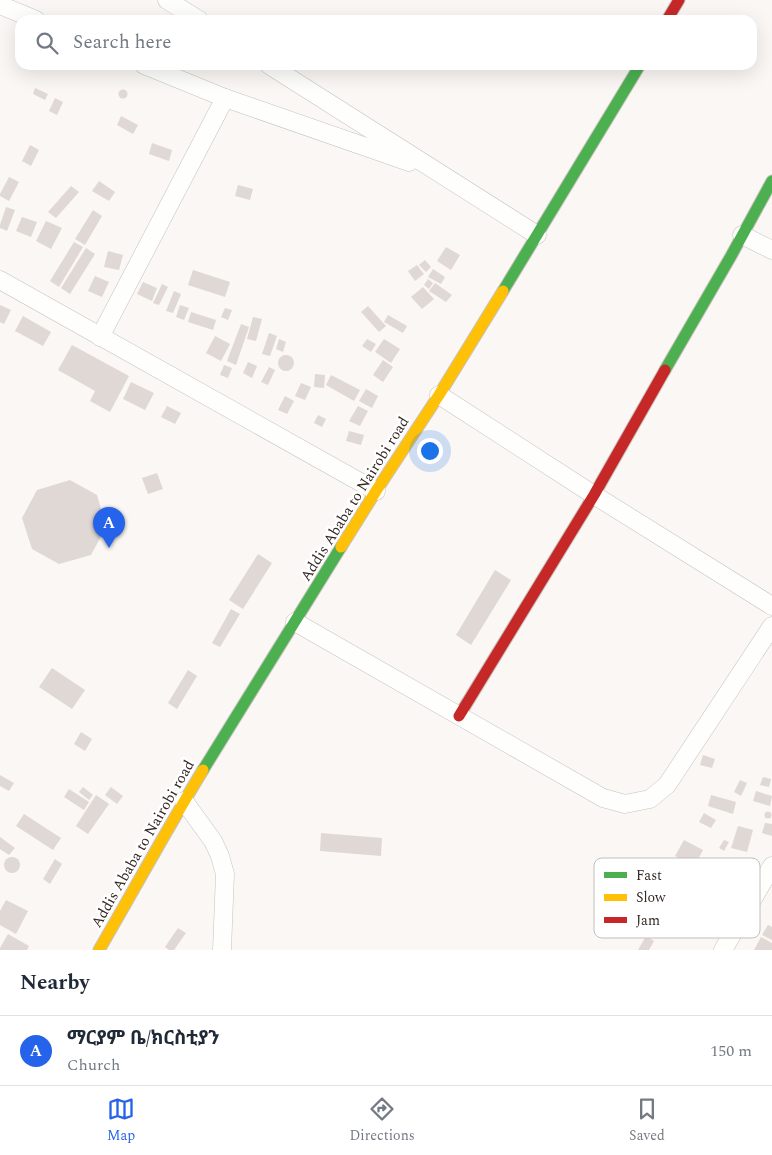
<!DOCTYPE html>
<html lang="en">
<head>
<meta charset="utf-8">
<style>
	:root { --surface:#fff; --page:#f2f2f3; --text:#1f2937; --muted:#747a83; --line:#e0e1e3; --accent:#2563eb }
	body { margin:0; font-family:Spectral,"Noto Sans Ethiopic",serif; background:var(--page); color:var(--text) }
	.you { position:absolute; left:429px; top:450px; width:18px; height:18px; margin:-12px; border:4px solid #fff; border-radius:50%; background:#1a73e8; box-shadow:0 0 0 8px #1a73e833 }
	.badge { display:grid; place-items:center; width:32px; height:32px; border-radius:50%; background:var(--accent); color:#fff; font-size:16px; font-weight:700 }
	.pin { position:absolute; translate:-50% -41px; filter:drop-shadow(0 1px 2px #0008) }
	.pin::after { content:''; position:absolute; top:26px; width:18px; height:15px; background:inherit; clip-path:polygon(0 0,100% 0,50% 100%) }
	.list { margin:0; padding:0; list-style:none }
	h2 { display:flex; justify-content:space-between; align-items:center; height:65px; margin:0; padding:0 20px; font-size:21px }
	h2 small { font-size:16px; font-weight:400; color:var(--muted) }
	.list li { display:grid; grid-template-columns:32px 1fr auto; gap:15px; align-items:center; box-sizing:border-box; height:70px; padding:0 20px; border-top:1px solid var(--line) }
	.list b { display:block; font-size:19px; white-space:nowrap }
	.list p { margin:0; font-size:16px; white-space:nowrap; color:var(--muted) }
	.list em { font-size:16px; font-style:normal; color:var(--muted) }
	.icon { flex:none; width:28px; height:28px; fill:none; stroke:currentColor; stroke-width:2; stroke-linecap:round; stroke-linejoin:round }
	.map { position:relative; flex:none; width:772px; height:950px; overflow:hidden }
	.search { position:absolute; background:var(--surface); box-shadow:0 5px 20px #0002; left:15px; right:15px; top:15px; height:55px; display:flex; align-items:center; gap:12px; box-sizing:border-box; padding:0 18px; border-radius:15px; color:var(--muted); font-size:19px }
	.sheet { height:135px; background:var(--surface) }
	nav { display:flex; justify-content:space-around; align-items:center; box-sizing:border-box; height:70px; border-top:1px solid var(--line); background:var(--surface); font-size:14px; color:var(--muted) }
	nav a { display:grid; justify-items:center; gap:2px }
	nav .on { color:var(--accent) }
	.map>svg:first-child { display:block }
</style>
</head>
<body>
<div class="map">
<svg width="772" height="950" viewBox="0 0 772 950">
	<rect width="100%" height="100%" fill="#faf7f4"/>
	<g fill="#e0d8d4">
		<polygon points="35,88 48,94 45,100 33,94"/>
		<circle cx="123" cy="94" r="4.5"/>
		<polygon points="55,98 63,102 57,115 49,111"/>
		<polygon points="121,116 138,125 133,134 117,125"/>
		<polygon points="152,143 172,150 169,161 149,154"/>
		<polygon points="30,145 39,150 31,166 22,161"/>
		<polygon points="9,177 19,182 9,201 0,196 0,194"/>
		<polygon points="99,181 115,192 109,201 92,191"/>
		<polygon points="238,185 253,189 250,200 235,196"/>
		<polygon points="71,186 79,192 56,218 48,212"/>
		<polygon points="6,207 15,210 7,231 0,228 0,225"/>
		<polygon points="93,210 102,216 85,245 75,239"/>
		<polygon points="22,217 37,222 31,237 16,231"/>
		<polygon points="46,221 62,228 51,249 36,241"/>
		<polygon points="74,242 83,247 59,287 50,281"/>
		<polygon points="446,247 460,255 451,270 437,261"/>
		<polygon points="86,248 95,254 70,294 61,288"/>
		<polygon points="108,251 123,255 119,270 104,267"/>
		<polygon points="425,260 431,267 426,272 419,265"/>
		<polygon points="417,265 424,274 415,281 408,271"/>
		<polygon points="433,269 445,277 441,284 428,277"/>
		<polygon points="193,270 230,282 225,297 188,285"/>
		<polygon points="95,276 109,282 102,297 88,291"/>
		<polygon points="428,279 433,283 429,289 424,285"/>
		<polygon points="143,282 157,288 152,301 137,294"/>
		<polygon points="435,283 452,295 446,302 429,291"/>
		<polygon points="162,284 168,287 159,305 153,303"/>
		<polygon points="423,287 434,299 422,309 411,297"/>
		<polygon points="174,291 181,294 173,313 166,311"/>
		<polygon points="0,305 11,310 4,324 0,322"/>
		<polygon points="180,305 189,308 184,320 176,317"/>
		<polygon points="368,306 386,326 379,332 361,312"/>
		<polygon points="225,308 232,310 228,320 221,317"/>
		<polygon points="191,312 216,320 213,330 188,322"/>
		<polygon points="388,315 407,326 403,333 384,322"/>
		<polygon points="23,316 51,332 43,346 15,331"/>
		<polygon points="253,317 262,319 256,341 247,339"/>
		<polygon points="241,324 249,327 236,365 227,361"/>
		<polygon points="269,333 277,336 270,356 262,354"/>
		<polygon points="215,336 230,344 221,361 206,353"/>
		<polygon points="279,339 286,342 283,352 276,349"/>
		<polygon points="367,339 376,344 371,352 362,346"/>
		<polygon points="384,339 400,349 391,363 375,352"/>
		<polygon points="72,345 129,376 110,412 90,401 95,391 58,370"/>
		<circle cx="286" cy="363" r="8"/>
		<polygon points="383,360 393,367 383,382 373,375"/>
		<polygon points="248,362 257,366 252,378 243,373"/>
		<polygon points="224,365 232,368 228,378 220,375"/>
		<polygon points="269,367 275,370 268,385 261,382"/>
		<polygon points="315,374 325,375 324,388 314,387"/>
		<polygon points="331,375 360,390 354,401 326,385"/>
		<polygon points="131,382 154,393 145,410 123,399"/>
		<polygon points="301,383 311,387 305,400 295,396"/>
		<polygon points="366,389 378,396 372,408 359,401"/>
		<polygon points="285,396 294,401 287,414 278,410"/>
		<polygon points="167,406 181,413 175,424 161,417"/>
		<polygon points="358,406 368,411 360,426 349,421"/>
		<polygon points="318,415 326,419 322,427 314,423"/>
		<polygon points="349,431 364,435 361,445 346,441"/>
		<polygon points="157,473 163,489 148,494 142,478"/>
		<polygon points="70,480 97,495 106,527 91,555 59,564 32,549 22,518 37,490"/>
		<polygon points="258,554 272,563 243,609 229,600"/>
		<polygon points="495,570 511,580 471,645 456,635"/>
		<polygon points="231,609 240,614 220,647 212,643"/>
		<polygon points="52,668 85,690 72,709 39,687"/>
		<polygon points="188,670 197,676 177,709 168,703"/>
		<polygon points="81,732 92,739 85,751 74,744"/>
		<polygon points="703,755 715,759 712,768 700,765"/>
		<polygon points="0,775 14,783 9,791 0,786"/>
		<polygon points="763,777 771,779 769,787 760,785"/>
		<polygon points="740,780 747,783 741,796 734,792"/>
		<polygon points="83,787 93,795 89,800 79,792"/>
		<polygon points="111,787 123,796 117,804 105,795"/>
		<polygon points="69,789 89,802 84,810 64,797"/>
		<polygon points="756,791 772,796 770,806 753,801"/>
		<polygon points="96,795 109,804 88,834 76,826"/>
		<polygon points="711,795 736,802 733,814 708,806"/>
		<circle cx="768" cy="815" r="3.5"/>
		<polygon points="704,813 716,820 711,828 699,822"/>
		<polygon points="24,814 61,838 53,850 16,826"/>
		<polygon points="765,823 772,824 772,836 762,833"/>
		<polygon points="738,826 753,830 747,852 731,848"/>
		<polygon points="321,833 382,838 381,856 320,851"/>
		<polygon points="0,837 15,848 9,855 0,849"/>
		<polygon points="684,840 703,850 694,867 675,856"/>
		<polygon points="724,840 729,842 724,851 719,848"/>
		<circle cx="12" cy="865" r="8"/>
		<polygon points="55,859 62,864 50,884 43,879"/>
		<polygon points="6,900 28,911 16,934 0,925 0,911"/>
		<polygon points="768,925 772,927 772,940 762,935"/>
		<polygon points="178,928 186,933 174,950 169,950 165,947"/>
		<polygon points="8,934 29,946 27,950 0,950 0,948"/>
		<polygon points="646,936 654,941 649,950 638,950"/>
		<polygon points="761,937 772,943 772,950 754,950"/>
	</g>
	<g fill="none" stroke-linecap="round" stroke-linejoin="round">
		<defs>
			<g id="street">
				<polyline points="167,0 199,20"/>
				<polyline points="0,5 36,20"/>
				<polyline points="144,65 225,98 409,162"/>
				<polyline points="269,65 537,235"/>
				<polyline points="742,235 772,250"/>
				<polyline points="0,280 376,491"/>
				<polyline points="100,337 225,98"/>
				<polyline points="439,395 594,495 772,606"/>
				<polyline points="295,622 603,798 625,804 650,799 667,785 772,626"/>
				<polyline points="184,801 213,841 220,856 225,874 222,950"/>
				<polyline points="723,950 772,866"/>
			</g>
			<g id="fast">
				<polyline points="503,291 640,65"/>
				<polyline points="665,370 731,256 772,181"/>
				<polyline points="203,770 341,547"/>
			</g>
			<g id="slow">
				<polyline points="341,547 376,491 439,395 503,291"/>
				<path d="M 99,950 C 134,890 167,829 203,770"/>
			</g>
			<g id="jam">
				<polyline points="667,20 679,0"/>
				<polyline points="459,716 594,495 665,370"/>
			</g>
		</defs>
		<use href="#street" stroke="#c8c2bd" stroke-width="19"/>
		<use href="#fast" stroke="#c8c2bd" stroke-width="13"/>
		<use href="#slow" stroke="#c8c2bd" stroke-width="13"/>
		<use href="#jam" stroke="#c8c2bd" stroke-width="13"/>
		<use href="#street" stroke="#fefefd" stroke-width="18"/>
		<use href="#fast" stroke="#4caf50" stroke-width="11"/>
		<use href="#slow" stroke="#ffc107" stroke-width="11"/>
		<use href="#jam" stroke="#c62828" stroke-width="11"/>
	</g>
	<g text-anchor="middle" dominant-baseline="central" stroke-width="5" stroke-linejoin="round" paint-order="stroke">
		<g font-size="15" fill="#342822" stroke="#fff">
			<text transform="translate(355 499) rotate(-58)">Addis Ababa to Nairobi road</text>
			<text transform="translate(143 844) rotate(-60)">Addis Ababa to Nairobi road</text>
		</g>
	</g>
	<rect x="594" y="858" width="166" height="80" rx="8" fill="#fff" stroke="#c2bebd" stroke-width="1"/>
	<rect x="604" y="872" width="23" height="6" fill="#4caf50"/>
	<rect x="604" y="894" width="23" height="7" fill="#ffc107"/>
	<rect x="604" y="917" width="23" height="6" fill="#c62828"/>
	<g font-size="14" fill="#342822">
		<text x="636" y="880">Fast</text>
		<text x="636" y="902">Slow</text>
		<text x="636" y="925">Jam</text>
	</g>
</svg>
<div class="you"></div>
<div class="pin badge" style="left:109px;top:548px">A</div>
<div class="search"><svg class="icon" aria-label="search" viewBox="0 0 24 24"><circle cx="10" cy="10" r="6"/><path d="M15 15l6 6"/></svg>Search here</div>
</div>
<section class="sheet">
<h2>Nearby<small></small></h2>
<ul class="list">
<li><span class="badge">A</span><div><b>ማርያም ቤ/ክርስቲያን</b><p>Church</p></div><em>150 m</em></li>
</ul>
</section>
<nav>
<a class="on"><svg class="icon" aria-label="map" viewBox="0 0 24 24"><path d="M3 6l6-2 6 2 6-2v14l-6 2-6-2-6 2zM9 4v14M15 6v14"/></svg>Map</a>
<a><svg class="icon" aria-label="directions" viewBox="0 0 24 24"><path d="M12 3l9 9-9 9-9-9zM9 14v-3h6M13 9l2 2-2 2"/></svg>Directions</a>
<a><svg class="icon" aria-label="saved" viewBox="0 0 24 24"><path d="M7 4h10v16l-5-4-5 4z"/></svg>Saved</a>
</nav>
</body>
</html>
